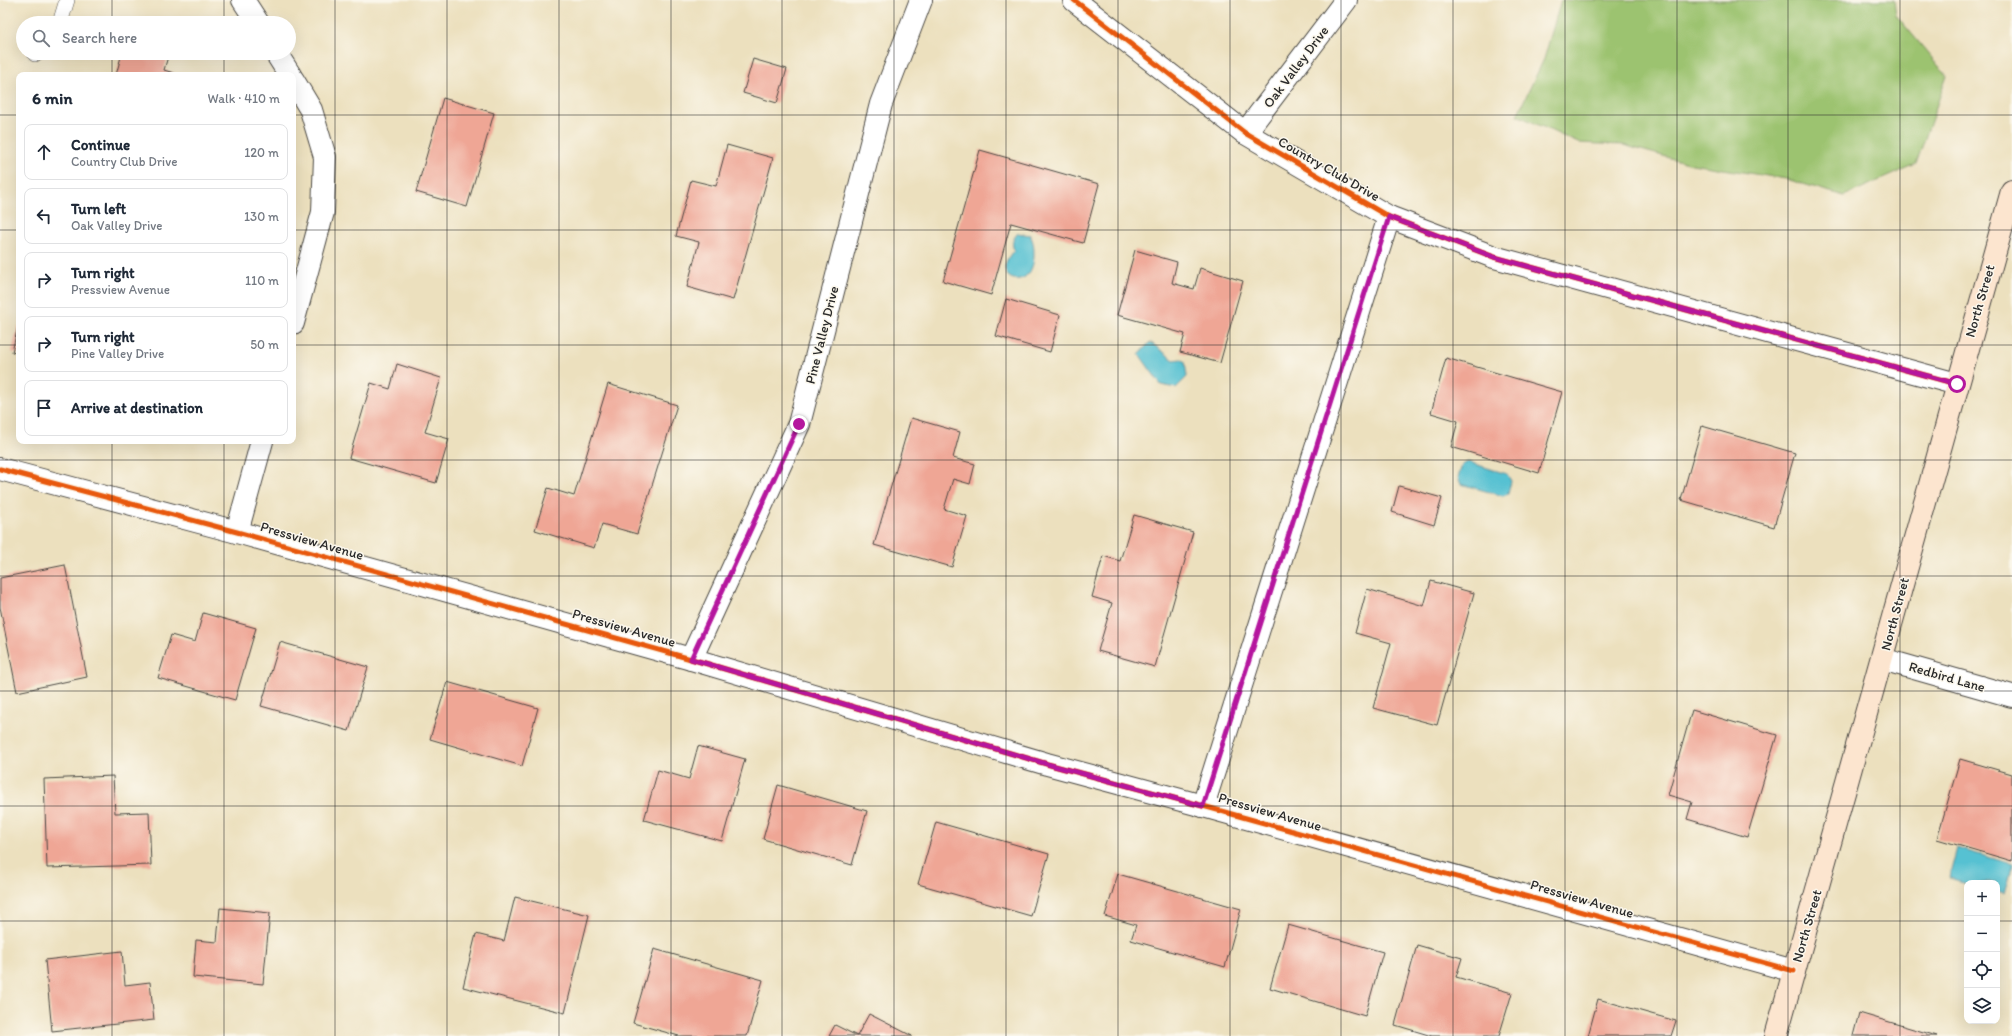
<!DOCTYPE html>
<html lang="en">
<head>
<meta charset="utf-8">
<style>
	:root { --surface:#fff; --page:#f2f2f3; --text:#1f2937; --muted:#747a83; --line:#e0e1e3 }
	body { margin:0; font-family:Itim,sans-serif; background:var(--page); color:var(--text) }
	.controls { position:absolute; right:12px; bottom:12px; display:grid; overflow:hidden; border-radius:8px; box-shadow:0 4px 16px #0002 }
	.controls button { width:36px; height:36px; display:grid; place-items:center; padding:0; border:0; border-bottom:1px solid var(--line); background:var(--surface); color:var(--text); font:20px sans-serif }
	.stop { position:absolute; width:12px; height:12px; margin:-9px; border:3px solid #b5179e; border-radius:50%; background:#fff }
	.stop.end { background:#b5179e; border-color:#fff; box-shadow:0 1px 4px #0008 }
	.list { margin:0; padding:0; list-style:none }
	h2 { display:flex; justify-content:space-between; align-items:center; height:52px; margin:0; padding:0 16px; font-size:17px }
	h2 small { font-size:13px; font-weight:400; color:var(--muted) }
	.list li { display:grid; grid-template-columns:26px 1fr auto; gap:12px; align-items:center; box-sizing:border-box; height:56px; margin:0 8px 8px; padding:0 8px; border:1px solid var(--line); border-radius:8px }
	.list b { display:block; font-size:15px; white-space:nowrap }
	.list p { margin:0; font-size:13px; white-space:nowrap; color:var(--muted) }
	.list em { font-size:13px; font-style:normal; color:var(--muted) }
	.icon { flex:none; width:22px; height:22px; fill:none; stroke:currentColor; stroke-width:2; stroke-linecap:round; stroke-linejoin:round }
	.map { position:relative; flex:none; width:2012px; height:1036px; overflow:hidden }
	.search { position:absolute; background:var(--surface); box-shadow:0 4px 16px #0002; left:16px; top:16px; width:280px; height:44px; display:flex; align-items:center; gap:10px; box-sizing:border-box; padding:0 14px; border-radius:22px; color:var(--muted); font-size:15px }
	.panel { position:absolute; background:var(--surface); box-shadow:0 4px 16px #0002; left:16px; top:72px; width:280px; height:372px; border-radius:8px }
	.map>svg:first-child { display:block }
</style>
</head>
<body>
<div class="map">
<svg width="2012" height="1036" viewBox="0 0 2012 1036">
	<rect width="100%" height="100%" fill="#fbf7ec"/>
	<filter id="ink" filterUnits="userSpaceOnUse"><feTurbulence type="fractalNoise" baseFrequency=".025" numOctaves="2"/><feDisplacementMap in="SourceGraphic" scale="8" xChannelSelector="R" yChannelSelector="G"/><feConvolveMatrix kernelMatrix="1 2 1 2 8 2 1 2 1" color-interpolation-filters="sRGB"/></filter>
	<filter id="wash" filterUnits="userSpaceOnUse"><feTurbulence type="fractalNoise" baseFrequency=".012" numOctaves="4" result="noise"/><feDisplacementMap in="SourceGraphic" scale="16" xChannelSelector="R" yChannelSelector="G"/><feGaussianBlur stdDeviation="0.9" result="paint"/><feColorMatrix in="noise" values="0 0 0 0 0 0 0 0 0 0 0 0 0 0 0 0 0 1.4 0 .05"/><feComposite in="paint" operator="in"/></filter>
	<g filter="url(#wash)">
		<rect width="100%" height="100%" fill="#ece0be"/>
		<polygon fill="#9cc36f" stroke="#64774d" points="1561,0 1894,0 1896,15 1947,76 1916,164 1844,196 1786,179 1692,164 1623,145 1578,143 1517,115 1544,59"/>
		<g fill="#57c1d2" stroke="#41767e">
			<path d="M 1018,233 L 1030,235 C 1034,242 1034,248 1034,256 C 1033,294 986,281 1014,250 C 1011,242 1013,239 1018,233 Z"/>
			<polygon points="1150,342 1174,360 1181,359 1185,362 1187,377 1176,388 1161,385 1139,354"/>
			<polygon points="1468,462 1507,474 1511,481 1508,494 1503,496 1461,484 1458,478 1462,465"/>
			<polygon points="1957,848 2012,864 2004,893 1997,891 1997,883 1967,883 1949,878"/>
		</g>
		<g id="blocks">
			<g fill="#efa695">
				<polygon points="122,53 169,53 164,70 180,75 116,75"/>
				<polygon points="753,59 787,69 777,103 743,93"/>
				<polygon points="443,98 494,113 467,207 416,192"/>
				<polygon points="727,145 773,158 733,300 687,287 699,242 676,236 691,180 716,186"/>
				<polygon points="980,150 1099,184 1083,243 1011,223 991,295 943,281"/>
				<polygon points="1135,250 1177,262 1172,283 1194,289 1200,268 1243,281 1220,363 1180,352 1185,334 1117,315"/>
				<polygon points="1006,299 1060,315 1050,352 996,336"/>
				<polygon points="18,326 19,326 19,354 12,352"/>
				<polygon points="1446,358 1562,392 1539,473 1451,447 1458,421 1431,413"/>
				<polygon points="397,364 441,378 425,432 449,439 436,483 349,458 371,383 390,389"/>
				<polygon points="608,384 677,405 637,534 602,524 594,548 535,530 548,488 574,496"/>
				<polygon points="911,418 960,432 953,458 975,464 970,484 953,479 944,509 967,516 952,567 874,545"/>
				<polygon points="1702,426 1795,453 1774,527 1681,500"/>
				<polygon points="1399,486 1442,498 1434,525 1392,512"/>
				<polygon points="1134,515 1193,532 1155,667 1098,651 1112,603 1092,597 1103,556 1120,561"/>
				<polygon points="65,565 87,677 17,692 0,607 0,578"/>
				<polygon points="1431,581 1474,593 1437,725 1373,708 1391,643 1355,633 1367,589 1424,606"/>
				<polygon points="203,613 256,628 235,700 158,678 171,635 195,642"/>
				<polygon points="280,642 368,667 349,731 261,706"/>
				<polygon points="447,682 538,708 522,766 430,739"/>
				<polygon points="1692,710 1777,735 1747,837 1687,819 1692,802 1668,795"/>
				<polygon points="698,746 745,759 722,841 644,820 658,770 689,779"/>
				<polygon points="1960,759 2012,774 2012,861 1937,839"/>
				<polygon points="113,776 115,813 149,812 151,865 47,868 44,779"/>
				<polygon points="778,785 867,811 852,865 763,839"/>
				<polygon points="936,822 1049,854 1031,916 918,884"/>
				<polygon points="1118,874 1241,909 1225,967 1131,940 1136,925 1105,916"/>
				<polygon points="515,897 589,915 565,1013 463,987 476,934 504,941"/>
				<polygon points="220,908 270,913 263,984 193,977 196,940 217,942"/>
				<polygon points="1288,925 1383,952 1365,1016 1270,988"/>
				<polygon points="1417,945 1462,958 1456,977 1512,993 1499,1036 1432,1036 1395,1025"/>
				<polygon points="654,949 763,980 747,1036 679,1036 633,1023"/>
				<polygon points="122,951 125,985 150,982 154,1020 52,1031 45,960"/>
				<polygon points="1598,999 1676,1021 1671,1036 1588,1036"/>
				<polygon points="1859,1013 1937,1036 1853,1036"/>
				<polygon points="869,1014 912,1036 857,1036"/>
				<polygon points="835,1025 857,1036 829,1036"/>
			</g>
		</g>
	</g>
	<g filter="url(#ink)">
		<use href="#blocks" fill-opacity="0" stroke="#484641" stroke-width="1"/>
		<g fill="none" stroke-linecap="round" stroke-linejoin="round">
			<defs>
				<g id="lane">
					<polyline points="60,23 67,0"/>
					<polyline points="35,54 36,53"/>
				</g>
				<g id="street">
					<polyline points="243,0 258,23"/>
					<polyline points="1074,0 1245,133 1389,217 1494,257 1957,384"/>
					<polyline points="276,53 290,75"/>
					<polyline points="293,80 311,110 325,157 323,212 293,323"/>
					<polyline points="1245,133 1346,0"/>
					<polyline points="0,469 237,532 691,659 1047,764 1203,806 1794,971"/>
					<polyline points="237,532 262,441"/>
					<polyline points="691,659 799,424 881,104 921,0"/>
					<polyline points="1882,659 2012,696"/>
					<polyline points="1203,806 1389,217"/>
				</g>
				<polyline id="secondary" points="1776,1036 2012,191"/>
			</defs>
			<use href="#lane" stroke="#484641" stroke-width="16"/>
			<use href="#street" stroke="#484641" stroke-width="24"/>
			<use href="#secondary" stroke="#484641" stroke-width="24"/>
			<use href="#lane" stroke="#fff" stroke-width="15"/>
			<use href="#street" stroke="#fff" stroke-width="22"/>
			<use href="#secondary" stroke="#fce5cf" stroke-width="22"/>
			<defs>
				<g id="cycleway">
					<polyline points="1074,0 1245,133 1389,217 1494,257 1957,384"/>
					<polyline points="0,469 237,532 691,659 1047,764 1203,806 1794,971"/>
				</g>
			</defs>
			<use href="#cycleway" stroke="#fbf7ec" stroke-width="8"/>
			<use href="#cycleway" stroke="#e8590c" stroke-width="5"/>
		</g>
	</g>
	<g fill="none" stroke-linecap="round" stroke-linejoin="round" filter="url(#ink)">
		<polyline stroke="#b5179e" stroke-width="5" points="799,424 691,659 1047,764 1203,806 1389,217 1494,257 1957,384"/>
	</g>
	<path fill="none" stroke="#2b2b2b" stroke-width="1" stroke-opacity="0.55" d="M 112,0 L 112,23M 224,0 L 224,23M 335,0 L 335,1036M 447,0 L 447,1036M 559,0 L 559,1036M 671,0 L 671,1036M 782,0 L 782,1036M 894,0 L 894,1036M 1006,0 L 1006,1036M 1118,0 L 1118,1036M 1230,0 L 1230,1036M 1341,0 L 1341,1036M 1453,0 L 1453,1036M 1565,0 L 1565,1036M 1677,0 L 1677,1036M 1788,0 L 1788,1036M 1900,0 L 1900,1036M 112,53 L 112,75M 224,53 L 224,75M 0,115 L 19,115M 293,115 L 2012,115M 0,230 L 19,230M 293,230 L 2012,230M 0,345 L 19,345M 293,345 L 2012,345M 112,441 L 112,1036M 224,441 L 224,1036M 0,460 L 2012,460M 0,576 L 2012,576M 0,691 L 2012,691M 0,806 L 2012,806M 0,921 L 1967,921M 1997,921 L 2012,921"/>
	<g text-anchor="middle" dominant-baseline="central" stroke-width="3" stroke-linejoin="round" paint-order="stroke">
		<g font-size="14" fill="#2b2b2b" stroke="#fbf7ec">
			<text transform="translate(1296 67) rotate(-53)">Oak Valley Drive</text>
			<text transform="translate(1329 169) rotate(30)">Country Club Drive</text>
			<text transform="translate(1980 301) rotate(-74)">North Street</text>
			<text transform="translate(822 335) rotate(-76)">Pine Valley Drive</text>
			<text transform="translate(312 541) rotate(16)">Pressview Avenue</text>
			<text transform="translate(1895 614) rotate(-75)">North Street</text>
			<text transform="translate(624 628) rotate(16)">Pressview Avenue</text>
			<text transform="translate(1947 677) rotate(16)">Redbird Lane</text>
			<text transform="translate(1270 812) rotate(16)">Pressview Avenue</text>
			<text transform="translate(1582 899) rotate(16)">Pressview Avenue</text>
			<text transform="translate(1807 926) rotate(-74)">North Street</text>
		</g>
	</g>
</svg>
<div class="controls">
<button>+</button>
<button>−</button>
<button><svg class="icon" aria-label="locate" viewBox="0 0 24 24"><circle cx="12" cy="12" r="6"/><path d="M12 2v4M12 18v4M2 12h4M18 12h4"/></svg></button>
<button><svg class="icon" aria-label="layers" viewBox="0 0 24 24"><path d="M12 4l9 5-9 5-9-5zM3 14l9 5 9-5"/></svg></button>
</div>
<div class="stop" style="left:1957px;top:384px"></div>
<div class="stop end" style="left:799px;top:424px"></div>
<div class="search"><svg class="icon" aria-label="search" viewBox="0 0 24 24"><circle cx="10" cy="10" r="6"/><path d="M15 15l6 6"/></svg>Search here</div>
<section class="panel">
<h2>6 min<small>Walk · 410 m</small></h2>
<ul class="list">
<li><svg class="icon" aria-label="ahead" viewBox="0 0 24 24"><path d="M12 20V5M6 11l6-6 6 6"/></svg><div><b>Continue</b><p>Country Club Drive</p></div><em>120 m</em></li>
<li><svg class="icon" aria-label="left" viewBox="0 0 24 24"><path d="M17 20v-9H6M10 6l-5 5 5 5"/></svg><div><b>Turn left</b><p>Oak Valley Drive</p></div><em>130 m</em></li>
<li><svg class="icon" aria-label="right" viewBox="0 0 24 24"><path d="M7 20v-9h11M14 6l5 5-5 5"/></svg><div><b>Turn right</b><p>Pressview Avenue</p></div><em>110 m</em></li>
<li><svg class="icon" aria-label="right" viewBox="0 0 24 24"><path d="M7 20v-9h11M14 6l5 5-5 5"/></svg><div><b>Turn right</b><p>Pine Valley Drive</p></div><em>50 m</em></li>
<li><svg class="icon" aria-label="arrive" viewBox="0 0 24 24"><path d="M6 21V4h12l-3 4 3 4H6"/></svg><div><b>Arrive at destination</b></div></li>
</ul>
</section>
</div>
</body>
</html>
